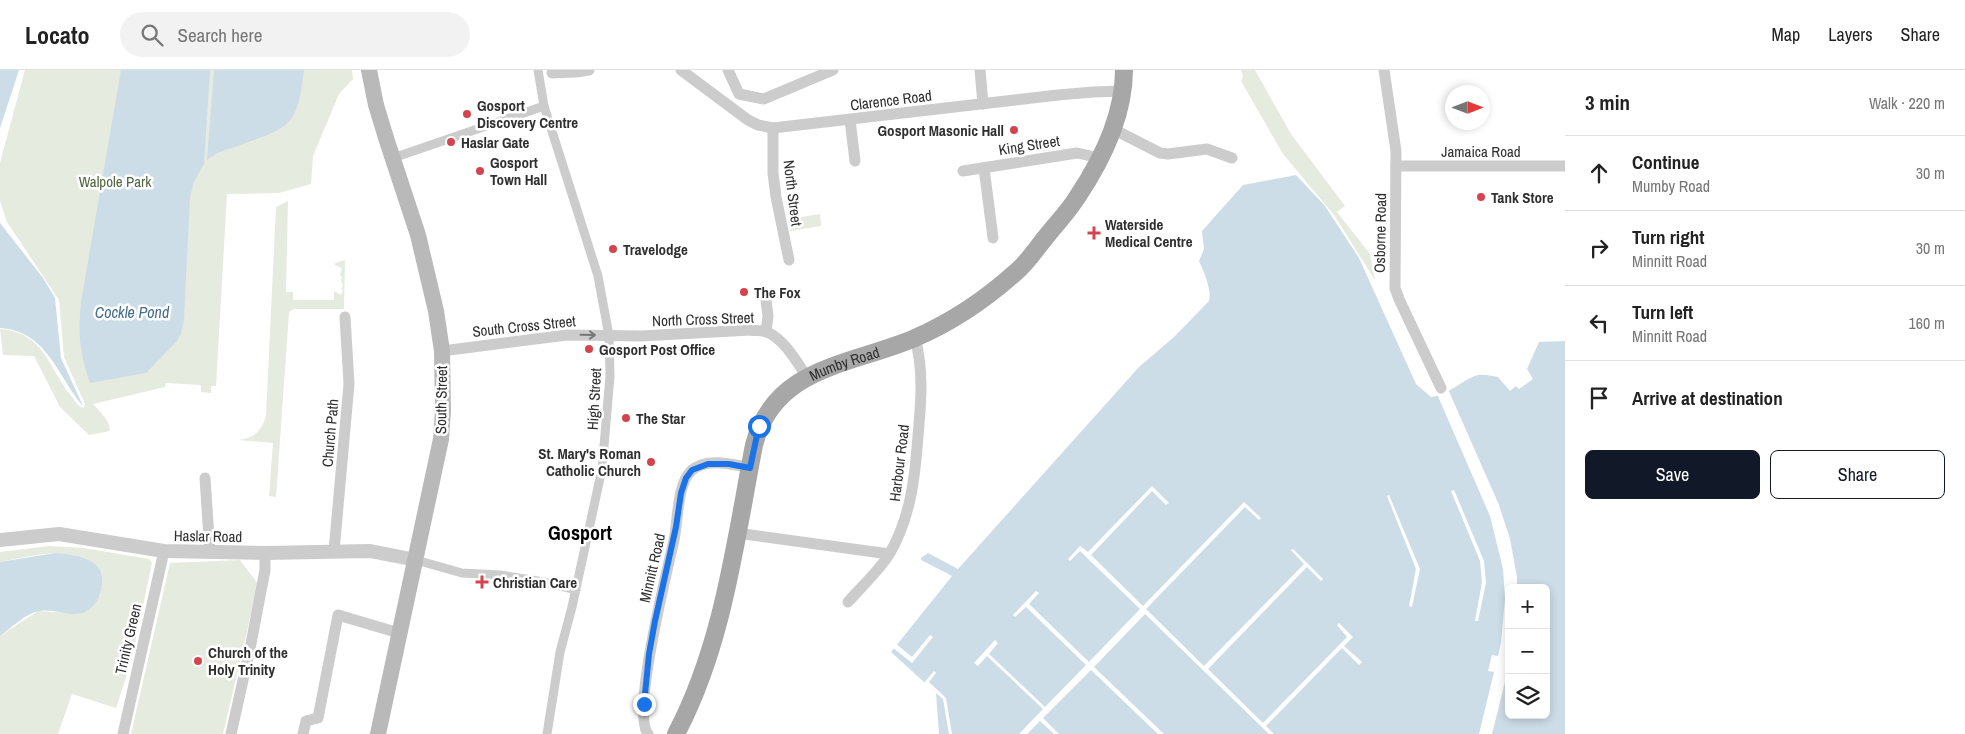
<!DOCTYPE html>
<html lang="en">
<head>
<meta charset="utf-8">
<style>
	:root { --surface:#fff; --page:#f2f2f2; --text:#222; --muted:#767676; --line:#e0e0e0; --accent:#111827 }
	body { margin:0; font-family:"Archivo Narrow",sans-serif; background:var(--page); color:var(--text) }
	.controls { position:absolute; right:15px; bottom:15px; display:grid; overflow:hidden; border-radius:8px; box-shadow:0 2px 8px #0003 }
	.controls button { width:45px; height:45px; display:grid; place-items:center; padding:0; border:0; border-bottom:1px solid var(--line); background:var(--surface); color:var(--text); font:25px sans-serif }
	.compass { position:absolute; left:1445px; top:15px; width:45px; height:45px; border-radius:50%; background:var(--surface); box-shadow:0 2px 8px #0003; rotate:90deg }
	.stop { position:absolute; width:15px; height:15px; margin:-11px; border:4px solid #1a73e8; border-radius:50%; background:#fff }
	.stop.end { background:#1a73e8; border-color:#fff; box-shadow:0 1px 5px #0008 }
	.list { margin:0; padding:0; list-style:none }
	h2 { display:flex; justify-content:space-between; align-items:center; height:65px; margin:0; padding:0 20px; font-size:21px }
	h2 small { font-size:16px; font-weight:400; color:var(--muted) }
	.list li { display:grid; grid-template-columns:32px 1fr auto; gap:15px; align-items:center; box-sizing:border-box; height:75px; padding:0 20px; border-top:1px solid var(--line) }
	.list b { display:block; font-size:19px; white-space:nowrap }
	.list p { margin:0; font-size:16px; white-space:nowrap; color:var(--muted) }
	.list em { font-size:16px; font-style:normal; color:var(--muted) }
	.actions { display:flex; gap:10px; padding:15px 20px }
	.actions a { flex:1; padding:11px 0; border:1px solid var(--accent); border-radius:8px; text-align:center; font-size:18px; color:var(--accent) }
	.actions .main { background:var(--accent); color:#fff }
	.icon { flex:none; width:28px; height:28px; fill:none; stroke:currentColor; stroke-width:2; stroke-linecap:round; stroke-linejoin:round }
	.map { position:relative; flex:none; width:1565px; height:664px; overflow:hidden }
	header { display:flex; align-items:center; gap:30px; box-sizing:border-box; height:70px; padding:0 25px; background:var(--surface); border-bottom:1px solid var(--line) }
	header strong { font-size:24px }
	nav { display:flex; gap:28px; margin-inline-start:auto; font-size:18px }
	.search { width:350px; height:45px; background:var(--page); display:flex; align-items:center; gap:12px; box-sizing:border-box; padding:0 18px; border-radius:28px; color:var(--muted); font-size:19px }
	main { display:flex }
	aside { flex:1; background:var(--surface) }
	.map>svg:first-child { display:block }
</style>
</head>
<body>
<header>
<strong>Locato</strong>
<div class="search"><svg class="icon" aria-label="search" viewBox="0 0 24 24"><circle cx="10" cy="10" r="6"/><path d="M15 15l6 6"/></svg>Search here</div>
<nav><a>Map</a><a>Layers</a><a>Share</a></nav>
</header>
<main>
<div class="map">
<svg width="1565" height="664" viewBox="0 0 1565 664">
	<rect width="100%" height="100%" fill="#fff"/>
	<g fill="#e5ebde">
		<path d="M 25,0 L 352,0 L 353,9 L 339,24 L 313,86 L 311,114 L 279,123 L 227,124 L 216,316 L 211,316 L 211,323 L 201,322 L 201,315 L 166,313 L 165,317 L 93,334 C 100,342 110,350 110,361 L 89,365 L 60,337 L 34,286 L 3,285 L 0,259 C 46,263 48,299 73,328 C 76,333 79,337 84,338 L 85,334 L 64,287 L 59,230 L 7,152 L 0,131 L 0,93 Z"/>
		<polygon points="1241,0 1255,0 1291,64 1345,136 1337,142 1370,184 1375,210 1334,145 1283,84 1241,11 1243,6"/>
		<path d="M 288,131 L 286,222 L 293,222 L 293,230 L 334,230 L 334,221 L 341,225 L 343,220 L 341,219 L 343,216 L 341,210 L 342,207 L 340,205 L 342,198 L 335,195 L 335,193 L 345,190 L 344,239 L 294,239 L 289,242 L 276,427 L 269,426 L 273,373 L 238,370 C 254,369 261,361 266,346 L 276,137 Z"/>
		<polygon points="820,144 821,156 790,161 789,149"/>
		<polygon points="49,476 84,478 149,489 152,493 131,592 116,638 72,624 58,664 0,664 0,566 38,541 70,543 91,538 100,524 102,512 76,486 64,484 55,483 36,485 0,492 0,482"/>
		<polygon points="240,490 258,514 223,664 131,664 170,493"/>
	</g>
	<g fill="#cddde8" fill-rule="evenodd">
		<polygon points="0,0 19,0 0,58"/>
		<path d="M 121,0 L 210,0 L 204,94 L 194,112 L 190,127 L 184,250 L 181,264 L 177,271 L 146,303 L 90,313 C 79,280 78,266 81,232 Z"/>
		<path d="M 214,0 L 304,0 C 297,61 288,57 235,77 C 225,80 215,83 207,90 Z"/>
		<path d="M 1296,105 L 1325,136 L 1359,188 L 1416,314 L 1431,327 C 1449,325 1461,310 1478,305 C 1483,304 1492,306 1498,307 L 1510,321 L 1516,316 L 1519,319 L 1533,309 L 1527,299 L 1539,272 L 1565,271 L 1565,664 L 939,664 L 936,623 L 891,582 L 952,506 L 921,490 L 921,488 L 928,483 L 958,499 L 1139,297 L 1174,267 L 1209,231 C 1212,220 1204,202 1199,191 L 1204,179 L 1202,161 L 1243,115 ZM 1509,518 L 1546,518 L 1546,645 L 1509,645 Z"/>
		<path d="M 0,153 L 43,208 L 55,228 L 61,288 L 83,336 C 56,304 47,261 0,258 Z"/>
		<path d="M 55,483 C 68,484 86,486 96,495 C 109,506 100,536 85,542 C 71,548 54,538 39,541 C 25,544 11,558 0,566 L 0,492 Z"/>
	</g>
	<g fill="#fff">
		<polygon points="1448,319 1499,435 1510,469 1517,507 1517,518 1509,518 1509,596 1492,664 1479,664 1494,602 1488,601 1492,585 1498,586 1501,572 1505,529 1503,499 1490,446 1437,324"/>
		<polygon points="1152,416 1169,433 1166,435 1152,421 1091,485 1143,536 1244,432 1261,448 1259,450 1245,437 1146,539 1204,596 1304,494 1291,480 1293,479 1323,509 1321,511 1307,497 1208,599 1263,653 1347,567 1337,555 1339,553 1353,567 1344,576 1362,592 1359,595 1342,578 1266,656 1274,664 1269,664 1145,544 1094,597 1164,664 1158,664 1091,600 1043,648 1059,664 1054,664 1040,651 1027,664 1019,664 1043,639 987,586 978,596 974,593 995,570 998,573 989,584 1045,637 1086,595 1026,537 1015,547 1013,545 1036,521 1039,523 1029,534 1089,592 1140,539 1080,481 1070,491 1068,489 1080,476 1088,482"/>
		<polygon points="1454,420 1484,491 1486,513 1478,551 1475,551 1482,512 1480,491 1451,421"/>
		<polygon points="1389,425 1420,499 1412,537 1409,536 1416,499 1387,426"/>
		<polygon points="930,565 933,567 912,593 892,577 895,573 912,587"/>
		<polygon points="934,601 936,603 929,612 946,628 952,664 949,664 943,629 924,613"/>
	</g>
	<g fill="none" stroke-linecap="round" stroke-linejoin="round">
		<g stroke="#ccc" stroke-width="9">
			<polyline points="538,0 544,36 598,206 609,266 610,306 602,399 572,537 560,582 547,664"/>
			<polyline points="393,88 544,36"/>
			<polyline points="416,490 462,503 500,505 544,512 576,520"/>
		</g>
		<g stroke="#ccc" stroke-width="11">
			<polyline points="681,0 748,50 758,55 773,58 1058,25 1093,22 1122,21"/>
			<polyline points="728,0 739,24 764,29 833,0"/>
			<polyline points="980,0 983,34"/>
			<polyline points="1384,0 1396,81 1395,218 1399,229 1441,318"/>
			<polyline points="552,3 576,2 589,0"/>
			<polyline points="850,50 855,91"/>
			<polyline points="773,58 773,103 776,127 789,190"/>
			<polyline points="1113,59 1160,83 1168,84 1207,79 1232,88"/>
			<polyline points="1396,96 1565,96"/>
			<polyline points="984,98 993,168"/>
			<polyline points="963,101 1077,83 1100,88"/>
			<polyline points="766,230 768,246 766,262"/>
			<path d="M 442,281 L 567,265 L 641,266 L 750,260 C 755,261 762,260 767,262 C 784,269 797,292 807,307"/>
			<polyline points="205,408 210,483"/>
			<polyline points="737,463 889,484"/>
			<polyline points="334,481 349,314 345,247"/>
			<path d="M 848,532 C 862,516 879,501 890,483 C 911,446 915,407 918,366 C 921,332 924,301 915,268"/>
			<polyline points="123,664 164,481"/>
			<polyline points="231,664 250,579 265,500 265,483"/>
			<polyline points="303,664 306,651 318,648 338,545 399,563"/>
			<path d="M 648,664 C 631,643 667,502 674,470 C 678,452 677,414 691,401 C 705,387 733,394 750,398"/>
		</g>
		<polyline stroke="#ccc" stroke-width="14" points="0,470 59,464 164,481 265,483 370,481 416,490"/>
		<polyline stroke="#b9b9b9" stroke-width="16" points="369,0 376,35 387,71 418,165 436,241 442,281 443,341 441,369 378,664"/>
		<path stroke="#a7a7a7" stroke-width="18" id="s1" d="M 676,664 C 723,575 735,473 754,375 C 774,296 852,295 915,268 C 952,252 986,229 1016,202 C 1027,193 1036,179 1045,168 C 1055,155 1067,143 1076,129 C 1101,92 1124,46 1124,0"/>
	</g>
	<defs><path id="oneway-shaft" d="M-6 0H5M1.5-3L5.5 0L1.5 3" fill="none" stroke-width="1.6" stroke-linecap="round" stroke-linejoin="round" transform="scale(1.25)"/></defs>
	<use stroke="#767676" href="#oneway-shaft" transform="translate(588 265) rotate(1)"/>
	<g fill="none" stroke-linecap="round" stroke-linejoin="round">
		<polyline stroke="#1a73e8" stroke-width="6" points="644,634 649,584 655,551 676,457 681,423 686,408 692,400 708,394 729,394 750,398 759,356"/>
	</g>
	<g fill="#d3444e" stroke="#fff" stroke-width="2">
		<circle cx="467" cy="44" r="5"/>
		<circle cx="1014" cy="60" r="5"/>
		<circle cx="451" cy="72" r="5"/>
		<circle cx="480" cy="101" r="5"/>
		<circle cx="1481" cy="127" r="5"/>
		<path d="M1091.5 155.5h5v5h5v5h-5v5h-5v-5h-5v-5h5z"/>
		<circle cx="613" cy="179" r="5"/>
		<circle cx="744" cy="222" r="5"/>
		<circle cx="589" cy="279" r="5"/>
		<circle cx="626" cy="348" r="5"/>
		<circle cx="651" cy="392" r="5"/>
		<path d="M479.5 504.5h5v5h5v5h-5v5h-5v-5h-5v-5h5z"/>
		<circle cx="198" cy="591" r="5"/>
	</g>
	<g text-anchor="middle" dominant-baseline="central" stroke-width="5" stroke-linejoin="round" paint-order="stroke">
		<g font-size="15" fill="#2f2f2f" stroke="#fff">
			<text transform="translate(891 30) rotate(-7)">Clarence Road</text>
			<text transform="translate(1029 75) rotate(-9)">King Street</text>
			<text x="1481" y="81">Jamaica Road</text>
			<text transform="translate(793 123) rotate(83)">North Street</text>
			<text transform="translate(1380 163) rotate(-89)">Osborne Road</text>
			<text transform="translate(703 249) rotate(-2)">North Cross Street</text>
			<text transform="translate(524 256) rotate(-6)">South Cross Street</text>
			<text stroke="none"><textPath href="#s1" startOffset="429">Mumby Road</textPath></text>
			<text transform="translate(594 329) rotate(-87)">High Street</text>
			<text transform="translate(441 330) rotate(-89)">South Street</text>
			<text transform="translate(330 363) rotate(-85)">Church Path</text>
			<text transform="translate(899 393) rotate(-83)">Harbour Road</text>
			<text transform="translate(208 466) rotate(1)">Haslar Road</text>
			<text transform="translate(652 498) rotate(-77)">Minnitt Road</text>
			<text transform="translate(128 569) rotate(-77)">Trinity Green</text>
		</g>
		<g font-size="15" font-weight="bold" fill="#2f2f2f" stroke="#fff" text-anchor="start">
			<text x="477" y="35">Gosport<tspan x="477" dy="17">Discovery Centre</tspan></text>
			<text x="1004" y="60" text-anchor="end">Gosport Masonic Hall</text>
			<text x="461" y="72">Haslar Gate</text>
			<text x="490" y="92">Gosport<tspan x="490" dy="17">Town Hall</tspan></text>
			<text x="1491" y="127">Tank Store</text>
			<text x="1105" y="154">Waterside<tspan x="1105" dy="17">Medical Centre</tspan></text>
			<text x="623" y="179">Travelodge</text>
			<text x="754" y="222">The Fox</text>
			<text x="599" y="279">Gosport Post Office</text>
			<text x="636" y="348">The Star</text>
			<text x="641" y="383" text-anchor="end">St. Mary's Roman<tspan x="641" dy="17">Catholic Church</tspan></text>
			<text x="493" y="512">Christian Care</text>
			<text x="208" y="582">Church of the<tspan x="208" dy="17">Holy Trinity</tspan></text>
		</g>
		<g font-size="15" fill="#526641" stroke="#fff">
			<text x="115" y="111">Walpole Park</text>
		</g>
		<g font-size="16" font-style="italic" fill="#456e89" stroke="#fff">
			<text x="132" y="242">Cockle Pond</text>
		</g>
		<g font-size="20" font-weight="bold" fill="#000" stroke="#fff">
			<text x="580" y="462">Gosport</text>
		</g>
	</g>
</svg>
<div class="controls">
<button>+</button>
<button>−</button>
<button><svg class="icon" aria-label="layers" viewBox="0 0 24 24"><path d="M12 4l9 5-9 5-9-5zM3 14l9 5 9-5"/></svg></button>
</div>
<svg class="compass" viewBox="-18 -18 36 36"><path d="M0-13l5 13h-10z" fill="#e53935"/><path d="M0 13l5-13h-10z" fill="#767676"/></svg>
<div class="stop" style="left:759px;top:356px"></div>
<div class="stop end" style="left:644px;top:634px"></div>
</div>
<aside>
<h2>3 min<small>Walk · 220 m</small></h2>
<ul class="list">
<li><svg class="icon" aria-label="ahead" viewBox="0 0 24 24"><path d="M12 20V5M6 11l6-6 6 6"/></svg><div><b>Continue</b><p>Mumby Road</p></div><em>30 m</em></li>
<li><svg class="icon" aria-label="right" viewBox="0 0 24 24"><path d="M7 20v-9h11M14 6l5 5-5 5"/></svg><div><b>Turn right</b><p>Minnitt Road</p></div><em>30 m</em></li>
<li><svg class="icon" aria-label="left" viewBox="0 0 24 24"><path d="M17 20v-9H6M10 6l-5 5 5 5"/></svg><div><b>Turn left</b><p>Minnitt Road</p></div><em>160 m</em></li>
<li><svg class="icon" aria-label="arrive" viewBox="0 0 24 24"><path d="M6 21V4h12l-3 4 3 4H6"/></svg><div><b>Arrive at destination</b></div></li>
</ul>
<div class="actions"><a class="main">Save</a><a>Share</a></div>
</aside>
</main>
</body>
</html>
